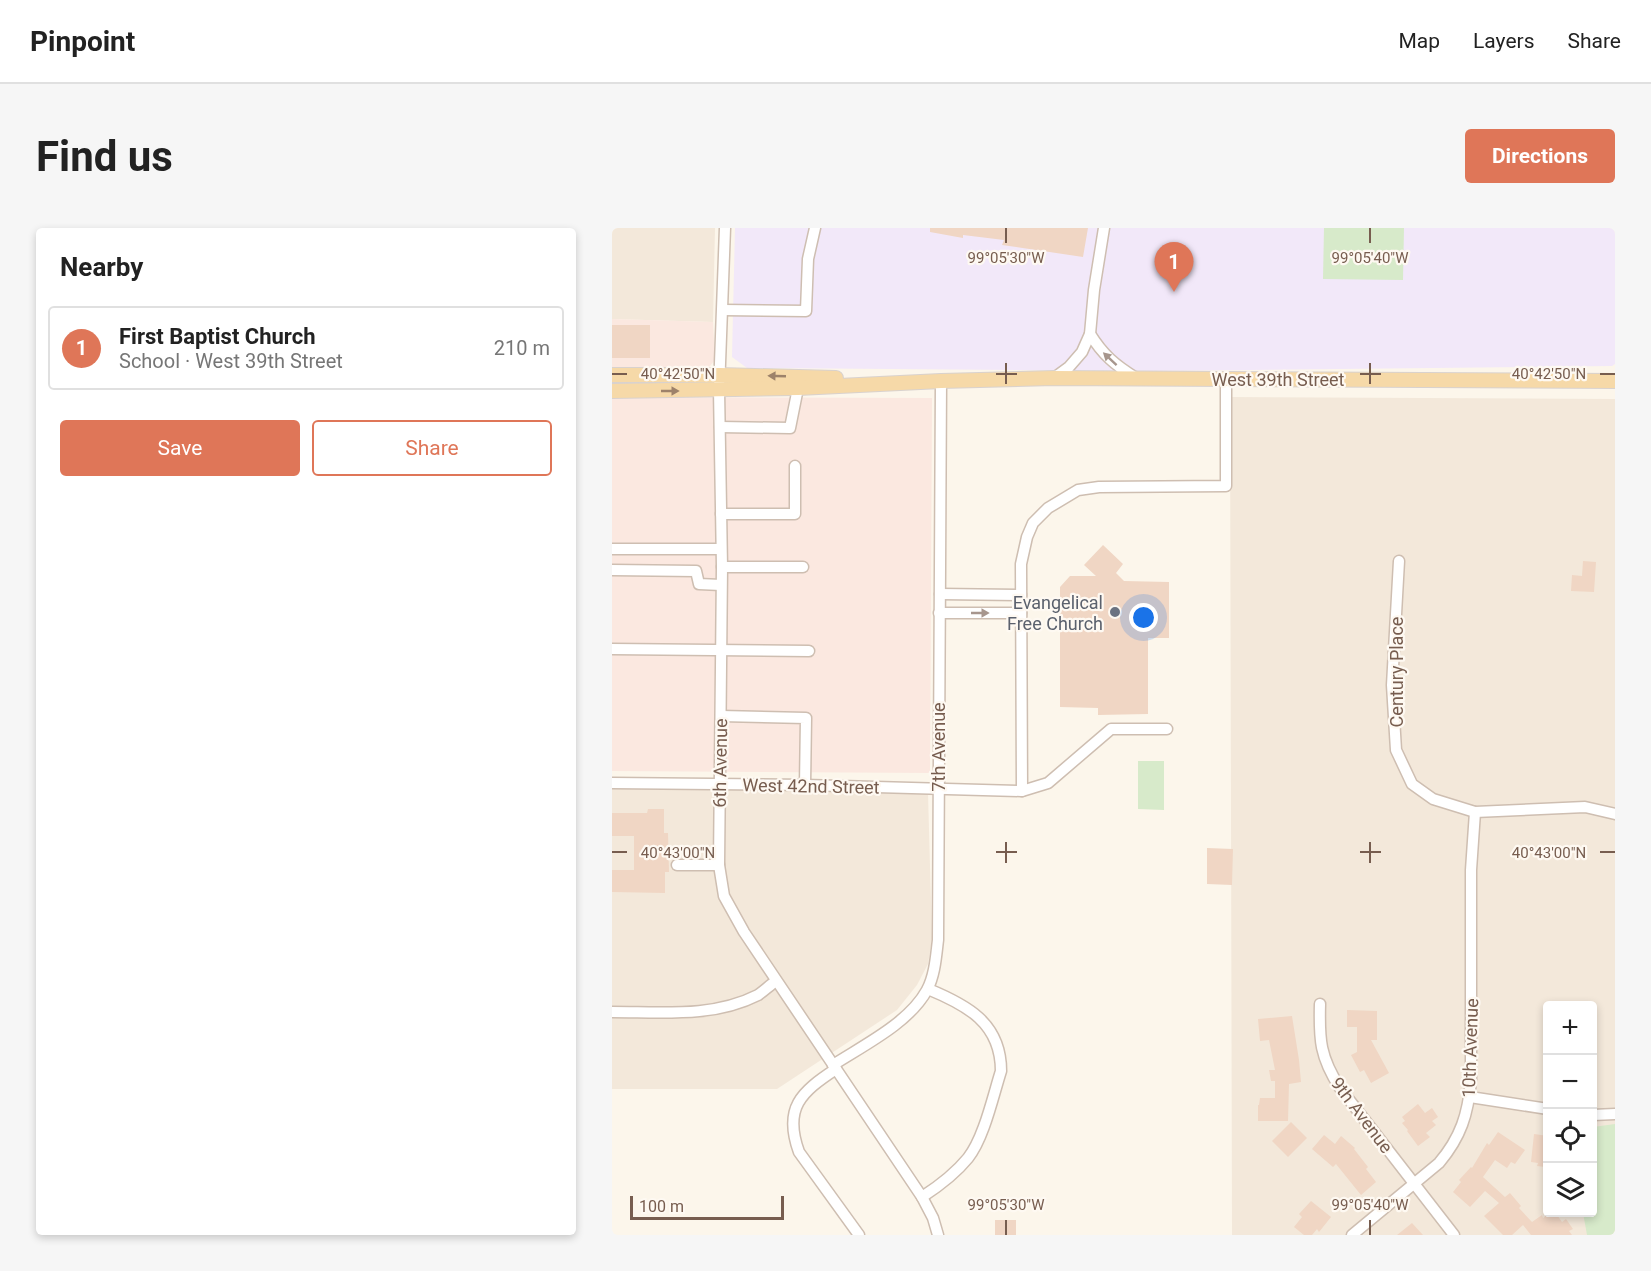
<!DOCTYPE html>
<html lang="en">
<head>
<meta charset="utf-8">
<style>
	:root { --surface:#fff; --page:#f6f6f6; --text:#222; --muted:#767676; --line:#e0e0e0; --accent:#df7658 }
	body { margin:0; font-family:Roboto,sans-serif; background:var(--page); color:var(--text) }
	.controls { position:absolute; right:18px; bottom:18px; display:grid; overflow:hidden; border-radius:6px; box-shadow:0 3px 9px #0003 }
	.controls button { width:54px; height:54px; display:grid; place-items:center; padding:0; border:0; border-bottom:2px solid var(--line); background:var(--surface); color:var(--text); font:30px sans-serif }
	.scale { position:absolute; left:18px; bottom:15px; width:154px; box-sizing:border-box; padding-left:6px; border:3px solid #775d4f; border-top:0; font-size:16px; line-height:21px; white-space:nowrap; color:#775d4f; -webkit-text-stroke:4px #fef9f2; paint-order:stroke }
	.you { position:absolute; left:532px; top:390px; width:21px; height:21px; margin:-15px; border:4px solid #fff; border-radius:50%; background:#1a73e8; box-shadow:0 0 0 9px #1a73e833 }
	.badge { display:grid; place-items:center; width:39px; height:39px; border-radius:50%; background:var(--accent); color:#fff; font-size:20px; font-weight:700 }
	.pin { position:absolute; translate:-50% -50px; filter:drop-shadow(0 2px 3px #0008) }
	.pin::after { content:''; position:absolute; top:32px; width:21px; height:18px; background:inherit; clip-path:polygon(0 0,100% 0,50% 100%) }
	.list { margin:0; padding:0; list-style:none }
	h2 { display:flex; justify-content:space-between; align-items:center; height:78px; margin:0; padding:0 24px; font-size:26px }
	h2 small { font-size:20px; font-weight:400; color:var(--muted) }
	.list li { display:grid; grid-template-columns:39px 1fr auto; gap:18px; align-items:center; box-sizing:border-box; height:84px; margin:0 12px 12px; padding:0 12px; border:2px solid var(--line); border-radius:6px }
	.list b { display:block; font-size:22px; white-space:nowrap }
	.list p { margin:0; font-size:20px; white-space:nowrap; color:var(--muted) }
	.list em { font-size:20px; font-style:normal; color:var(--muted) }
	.actions { display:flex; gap:12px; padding:18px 24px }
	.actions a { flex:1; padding:14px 0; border:2px solid var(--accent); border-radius:6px; text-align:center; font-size:21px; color:var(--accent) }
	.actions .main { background:var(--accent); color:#fff }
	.icon { flex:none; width:33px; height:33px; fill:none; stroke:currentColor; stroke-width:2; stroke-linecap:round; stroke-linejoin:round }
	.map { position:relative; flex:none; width:1003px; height:1007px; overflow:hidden; border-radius:6px }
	header { display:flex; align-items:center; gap:36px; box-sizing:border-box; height:84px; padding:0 30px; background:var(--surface); border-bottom:2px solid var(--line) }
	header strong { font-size:28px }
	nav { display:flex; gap:33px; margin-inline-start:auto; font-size:21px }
	.intro { display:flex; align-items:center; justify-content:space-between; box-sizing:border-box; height:144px; padding:0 36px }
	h1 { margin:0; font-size:42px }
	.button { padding:15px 27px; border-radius:6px; background:var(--accent); color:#fff; font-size:21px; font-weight:700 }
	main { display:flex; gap:36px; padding:0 36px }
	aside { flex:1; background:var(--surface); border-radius:6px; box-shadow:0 3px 9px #0003 }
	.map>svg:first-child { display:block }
</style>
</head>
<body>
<header>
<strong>Pinpoint</strong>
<nav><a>Map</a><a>Layers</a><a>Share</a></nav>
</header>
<div class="intro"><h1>Find us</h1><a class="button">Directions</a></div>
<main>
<aside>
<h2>Nearby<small></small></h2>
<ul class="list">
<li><span class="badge">1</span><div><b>First Baptist Church</b><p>School · West 39th Street</p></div><em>210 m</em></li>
</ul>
<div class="actions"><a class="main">Save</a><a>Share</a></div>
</aside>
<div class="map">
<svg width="1003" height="1007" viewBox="0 0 1003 1007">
	<rect width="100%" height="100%" fill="#fcf6eb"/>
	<g fill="#f3e8da" fill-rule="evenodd">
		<polygon points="0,0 103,0 101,94 0,91"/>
		<path d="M 618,169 L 1003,171 L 1003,1007 L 620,1007 ZM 936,778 L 981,778 L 981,984 L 936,984 Z"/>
		<polygon points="0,559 304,561 316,565 320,711 316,736 305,757 285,782 165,861 0,861"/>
	</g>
	<g fill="#fbe8e0">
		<polygon points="0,91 101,94 103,132 96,140 0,140"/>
		<polygon points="0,169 320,170 318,545 0,543"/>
	</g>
	<polygon fill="#f2e8f9" points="123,0 1003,0 1003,136 1000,138 539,143 135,140 120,129"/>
	<g fill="#d7eaca">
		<polygon points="712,0 792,0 791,52 711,51"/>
		<polygon points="526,533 552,533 552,582 526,581"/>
		<polygon points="1003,896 1003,1007 975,1007 971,985 981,984 981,899"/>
	</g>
	<g fill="#f0d6c4">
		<polygon points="318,0 476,0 471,29 390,17 392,12 351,7 351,10 318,4"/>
		<rect x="0" y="97" width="38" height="33"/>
		<polygon points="491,317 511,336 504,345 512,353 557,354 557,410 536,410 536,486 486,487 486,480 448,479 448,359 458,348 484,348 472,337"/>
		<polygon points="971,333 984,334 982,364 959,363 960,347 970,348"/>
		<polygon points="36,581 52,581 52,605 56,605 57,644 53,644 53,665 0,664 0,642 22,642 22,608 0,608 0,585 35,585"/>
		<polygon points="595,620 621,621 620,657 595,656"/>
		<polygon points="735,782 765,783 765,812 759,812 777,845 759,855 752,842 748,844 739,827 745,824 745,799 735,799"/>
		<polygon points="680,788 687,832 689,854 677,856 676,893 646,893 646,877 647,877 648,870 663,870 663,853 659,853 657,842 663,842 657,812 648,813 646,791"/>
		<polygon points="806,876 813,885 820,880 826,889 820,893 824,897 814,905 818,909 806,918 795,903 796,902 790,895 793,893 790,889"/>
		<polygon points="679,894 695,910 676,929 660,913"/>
		<polygon points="886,904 913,922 903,936 899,934 895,940 883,932 871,949 893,969 898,965 909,978 907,980 920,994 930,987 931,990 939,984 943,984 950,994 954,991 961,1001 957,1003 960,1007 919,1007 911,997 900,1007 891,1007 872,988 887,975 873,963 858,979 841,964 849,954 847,952 859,939 860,940 875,915 877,917"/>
		<polygon points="922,906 936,908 936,937 934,936 933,939 925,938 926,935 919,934"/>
		<polygon points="712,907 723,916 729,908 743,920 742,921 756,939 754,941 764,954 749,967 724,936 721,939 700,921"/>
		<polygon points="699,973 719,989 707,1004 705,1001 700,1007 692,1007 682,999 690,989 687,986"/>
		<rect x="383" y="992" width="21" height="15"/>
		<polygon points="800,995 811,1007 785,1007"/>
	</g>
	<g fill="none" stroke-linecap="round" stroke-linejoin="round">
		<defs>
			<g id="minor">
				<polyline points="113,0 107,162 110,339 107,637 112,668 132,704 310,969 321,990 326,1007"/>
				<polyline points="111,82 194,83 196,31 203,0"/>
				<path d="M 478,106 C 491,127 503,137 524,150"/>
				<polyline points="442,150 457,139 470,124 478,106 482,62 492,0"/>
				<polyline points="108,199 178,200 186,160"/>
				<polyline points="109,286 183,286 183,238"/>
				<polyline points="0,321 109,321"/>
				<polyline points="787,333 780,457 784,522 800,556 821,571 863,584 973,579 1003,586"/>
				<polyline points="110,339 191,339"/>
				<polyline points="0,342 84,343 87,356 109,357"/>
				<polyline points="328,366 409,367"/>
				<polyline points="327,385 409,385"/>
				<polyline points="0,421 197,423"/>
				<polyline points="109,488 194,490 193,557"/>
				<polyline points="0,555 193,557 410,563 436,555 499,501 555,501"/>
				<polyline points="410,563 409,336 415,309 421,295 436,280 466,262 487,259 614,258 614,151"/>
				<polyline points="65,637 107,637"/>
				<path d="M 708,776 C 707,812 708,829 728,860 L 842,1007"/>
				<path d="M 0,784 C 49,784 101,790 146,767 C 152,763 158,757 164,753"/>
				<path d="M 221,837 C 252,817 297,795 315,762 C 323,747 324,728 326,712 L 329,153"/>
				<path d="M 224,841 C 189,864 171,880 187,924 L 247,1007"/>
				<polyline points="858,869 936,881"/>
				<polyline points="981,887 1003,886"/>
				<path d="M 310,969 C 327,958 343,946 356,930 C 372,910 381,868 389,843 C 389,795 355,777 316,761"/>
				<path d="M 740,1007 L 827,935 C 849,909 856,886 859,853 L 859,642 L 863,584"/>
			</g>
			<g id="major">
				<polyline points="0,147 108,147 224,150"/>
				<polyline points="0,163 186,160 329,153 442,150 1003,153"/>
			</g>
		</defs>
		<use href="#minor" stroke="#cebeb1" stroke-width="13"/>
		<use href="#major" stroke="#d9d2ce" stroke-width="16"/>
		<use href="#minor" stroke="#fff" stroke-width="10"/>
		<use href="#major" stroke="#f6d9a8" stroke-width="14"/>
	</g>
	<defs><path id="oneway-solid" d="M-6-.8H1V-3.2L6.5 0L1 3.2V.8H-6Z" transform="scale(1.5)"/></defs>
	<g fill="#a7968d">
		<use href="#oneway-solid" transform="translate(498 131) rotate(-137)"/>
		<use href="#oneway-solid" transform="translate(368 385)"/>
	</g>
	<g fill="#9d826a">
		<use href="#oneway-solid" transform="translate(165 148) rotate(-178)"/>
		<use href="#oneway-solid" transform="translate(58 163)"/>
	</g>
	<path fill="none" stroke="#775d4f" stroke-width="2" d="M 394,0 L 394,15M 758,0 L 758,15M 394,135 L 394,156M 758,135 L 758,156M 0,146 L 15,146M 384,146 L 405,146M 748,146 L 769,146M 988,146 L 1003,146M 394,614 L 394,635M 758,614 L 758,635M 0,624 L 15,624M 384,624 L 405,624M 748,624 L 769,624M 988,624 L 1003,624M 394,992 L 394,1007M 758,992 L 758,1007"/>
	<circle fill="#6b7280" stroke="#fef9f2" stroke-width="2" cx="503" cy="384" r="6"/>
	<g text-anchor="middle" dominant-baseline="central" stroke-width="4.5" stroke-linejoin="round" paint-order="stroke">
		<g font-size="18" fill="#775d4f" stroke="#fef9f2">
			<text x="666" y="151">West 39th Street</text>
			<text transform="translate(784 444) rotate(-90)">Century Place</text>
			<text transform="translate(326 519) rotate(-90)">7th Avenue</text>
			<text transform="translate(108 535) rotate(-89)">6th Avenue</text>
			<text transform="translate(199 558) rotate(1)">West 42nd Street</text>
			<text transform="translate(858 820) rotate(-88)">10th Avenue</text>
			<text transform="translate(750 887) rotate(53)">9th Avenue</text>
		</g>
		<g font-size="18" fill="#5b616d" stroke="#fef9f2" text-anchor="end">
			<text x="491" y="374">Evangelical<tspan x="491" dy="21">Free Church</tspan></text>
		</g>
	</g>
	<g font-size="15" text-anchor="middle" fill="#775d4f" stroke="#fef9f2" stroke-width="4.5" stroke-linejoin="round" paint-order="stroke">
		<text x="394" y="35">99°05'30"W</text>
		<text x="758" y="35">99°05'40"W</text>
		<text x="937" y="151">40°42'50"N</text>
		<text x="66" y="151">40°42'50"N</text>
		<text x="937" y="630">40°43'00"N</text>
		<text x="66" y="630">40°43'00"N</text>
		<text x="394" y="982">99°05'30"W</text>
		<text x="758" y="982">99°05'40"W</text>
	</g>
</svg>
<div class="controls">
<button>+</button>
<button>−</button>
<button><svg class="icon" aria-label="locate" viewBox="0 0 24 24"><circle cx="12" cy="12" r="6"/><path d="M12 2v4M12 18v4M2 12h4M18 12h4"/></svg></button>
<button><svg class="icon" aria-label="layers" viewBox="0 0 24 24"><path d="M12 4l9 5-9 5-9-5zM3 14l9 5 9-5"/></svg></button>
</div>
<div class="scale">100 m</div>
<div class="you"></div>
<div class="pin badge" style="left:562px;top:64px">1</div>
</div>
</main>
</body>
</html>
